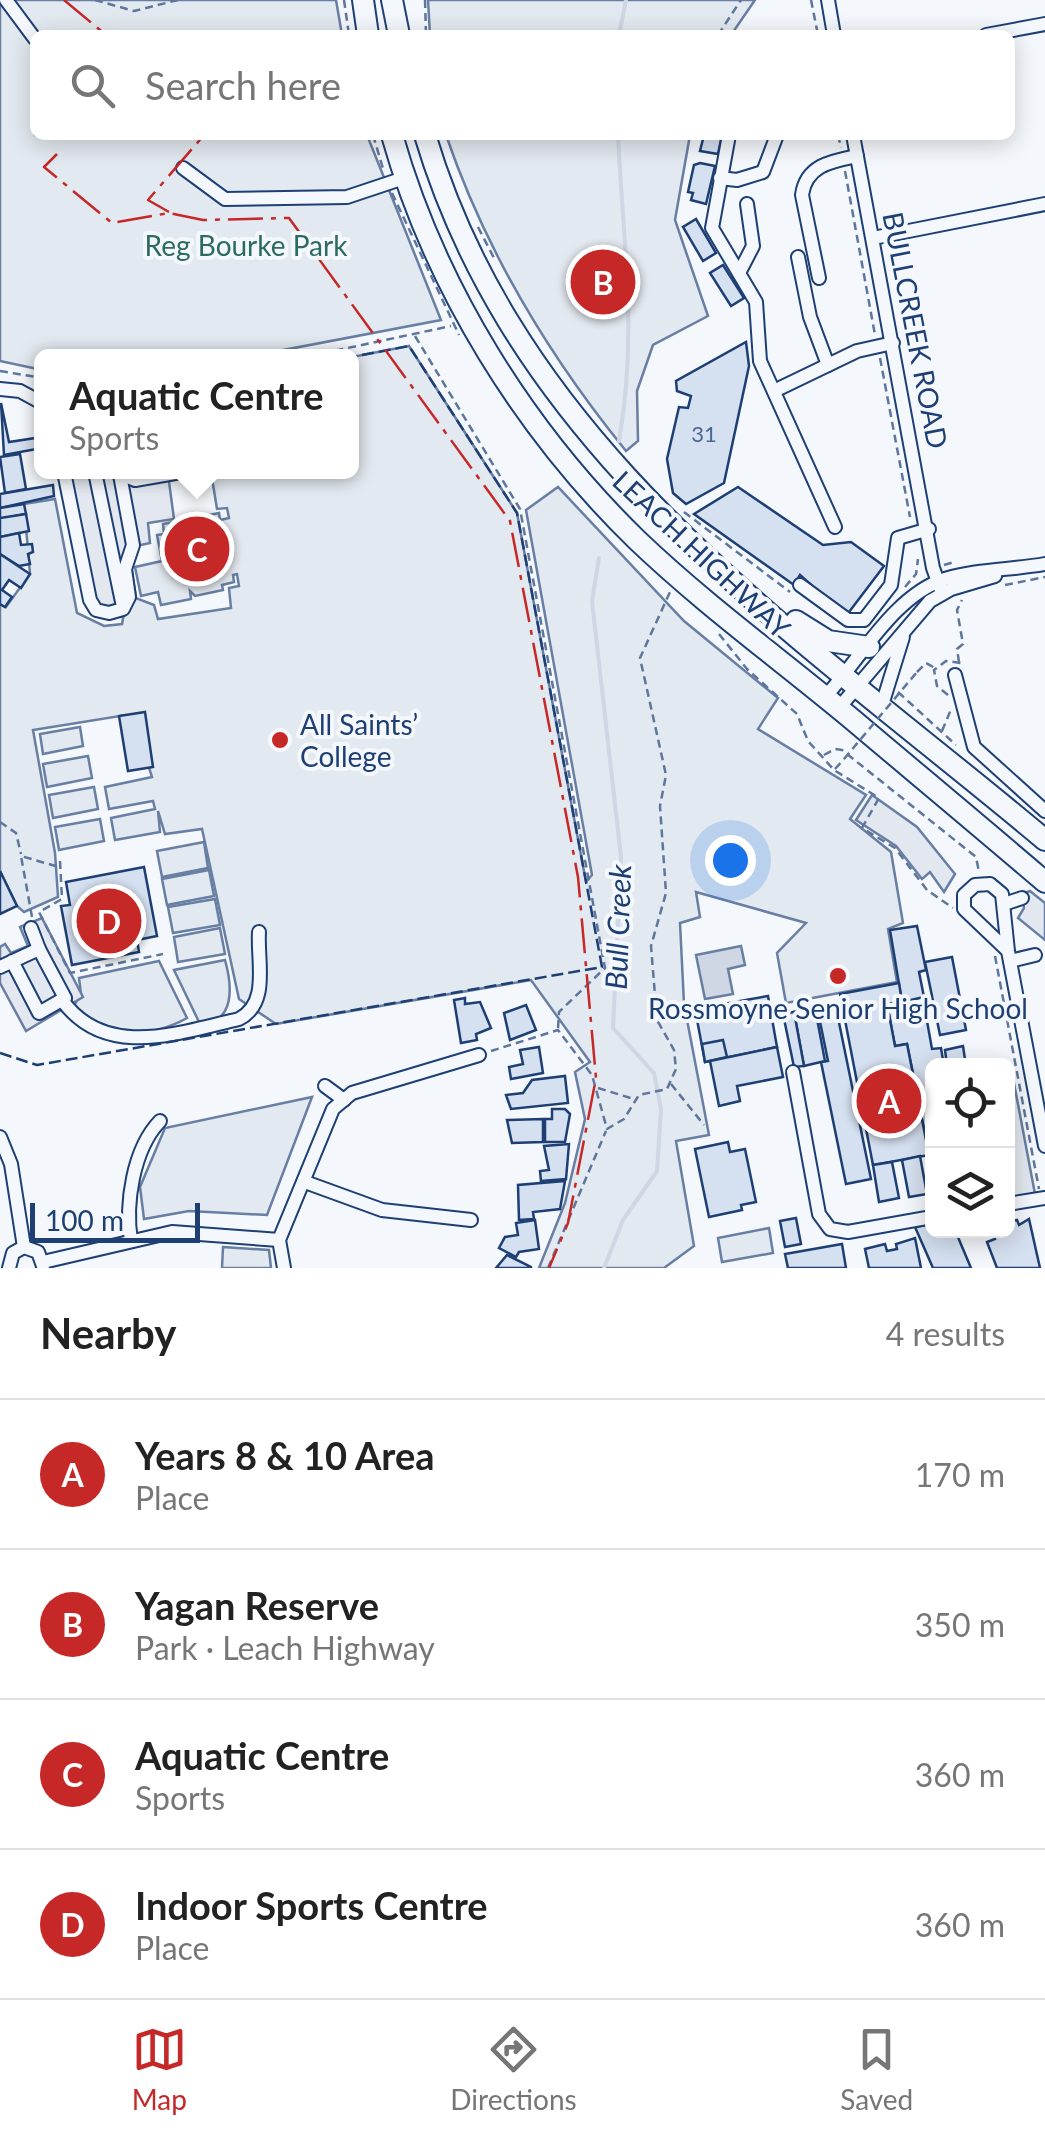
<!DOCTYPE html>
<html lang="en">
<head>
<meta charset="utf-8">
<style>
	:root { --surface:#fff; --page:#f6f6f6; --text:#222; --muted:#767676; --line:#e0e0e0; --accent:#c62828 }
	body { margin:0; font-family:Lato,sans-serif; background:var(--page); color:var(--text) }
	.controls { position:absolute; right:30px; bottom:30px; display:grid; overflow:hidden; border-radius:15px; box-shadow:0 5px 25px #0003 }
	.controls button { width:90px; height:90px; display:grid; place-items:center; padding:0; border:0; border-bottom:2px solid var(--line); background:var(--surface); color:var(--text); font:50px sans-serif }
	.scale { position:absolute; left:30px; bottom:25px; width:170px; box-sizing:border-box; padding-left:10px; border:5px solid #1d3f73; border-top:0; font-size:28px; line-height:35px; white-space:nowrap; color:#1d3f73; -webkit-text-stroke:8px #f4f7fb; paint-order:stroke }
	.you { position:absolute; left:730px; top:860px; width:35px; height:35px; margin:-25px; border:8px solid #fff; border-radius:50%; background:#1a73e8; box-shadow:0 0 0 15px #1a73e833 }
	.badge { display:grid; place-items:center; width:65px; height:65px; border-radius:50%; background:var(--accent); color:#fff; font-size:32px; font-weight:700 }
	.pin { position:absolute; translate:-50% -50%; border:5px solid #fff; box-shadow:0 2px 10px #0006 }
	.popup { position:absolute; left:34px; top:349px; width:325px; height:130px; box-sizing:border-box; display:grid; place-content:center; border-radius:15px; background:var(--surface); filter:drop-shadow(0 2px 8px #0005); font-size:32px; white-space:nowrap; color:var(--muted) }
	.popup b { font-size:38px; color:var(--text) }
	.popup::after { content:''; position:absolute; left:50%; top:100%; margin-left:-20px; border:20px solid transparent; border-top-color:var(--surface) }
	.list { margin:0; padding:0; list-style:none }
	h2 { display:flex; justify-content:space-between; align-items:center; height:130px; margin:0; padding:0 40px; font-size:42px }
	h2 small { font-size:32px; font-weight:400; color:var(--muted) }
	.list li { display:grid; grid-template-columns:65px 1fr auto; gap:30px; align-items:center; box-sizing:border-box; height:150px; padding:0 40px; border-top:2px solid var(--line) }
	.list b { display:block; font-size:38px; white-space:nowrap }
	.list p { margin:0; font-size:32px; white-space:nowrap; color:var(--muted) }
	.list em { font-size:32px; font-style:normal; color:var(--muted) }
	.icon { flex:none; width:55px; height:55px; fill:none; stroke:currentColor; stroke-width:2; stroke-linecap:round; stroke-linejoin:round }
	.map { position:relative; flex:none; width:1045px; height:1268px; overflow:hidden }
	.search { position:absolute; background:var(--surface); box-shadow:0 5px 25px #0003; left:30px; right:30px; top:30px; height:110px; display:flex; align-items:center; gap:25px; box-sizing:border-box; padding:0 35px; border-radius:15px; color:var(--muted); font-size:38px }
	.sheet { height:730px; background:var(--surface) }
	nav { display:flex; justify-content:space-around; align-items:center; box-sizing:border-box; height:140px; border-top:2px solid var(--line); background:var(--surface); font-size:28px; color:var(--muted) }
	nav a { display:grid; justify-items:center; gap:5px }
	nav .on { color:var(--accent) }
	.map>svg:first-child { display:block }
</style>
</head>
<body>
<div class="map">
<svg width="1045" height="1268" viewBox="0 0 1045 1268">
	<rect width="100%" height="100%" fill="#f4f7fb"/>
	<g fill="#e3e9f0" stroke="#687fa3" stroke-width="2.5">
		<polygon points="0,0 336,0 342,35 35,35 35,135 367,135 441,320 252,356 42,356 42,370 0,361"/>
		<polygon points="428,0 755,0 731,35 430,35"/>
		<path d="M 446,135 L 690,135 L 675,220 L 708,316 L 653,345 L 637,391 L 638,441 L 626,451 C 548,355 486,252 446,135 Z"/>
		<polygon points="409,346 517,513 586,882 592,875 526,510 558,487 684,621 778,698 758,729 866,795 850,819 891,852 903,923 888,929 897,982 786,1003 777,953 806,923 696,892 700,917 680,923 684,1004 709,1135 676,1141 694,1246 664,1268 539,1268 565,1203 585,1119 575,1072 590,1062 531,980 276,1024 239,999 202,829 165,834 158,811 160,832 115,840 111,818 155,809 153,801 109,809 105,787 152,777 134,721 126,715 33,730 55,853 58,897 24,912 17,906 0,871 0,604 6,607 30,574 24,504 55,499 77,613 104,626 122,624 126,603 136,598 154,605 158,619 231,608 229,588 239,586 237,574 233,575 234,582 222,585 223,590 195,596 190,591 191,599 161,605 158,592 141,596 135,567 162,561 157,535 164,534 163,524 219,513 220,520 229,518 227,508 217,509 211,472 352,472 352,357"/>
		<polygon points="80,727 83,746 43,754 40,734"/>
		<polygon points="88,756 92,778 47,787 43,764"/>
		<polygon points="94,787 98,809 53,818 49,795"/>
		<polygon points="100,819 104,841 59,850 55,827"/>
		<polygon points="204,842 208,868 162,877 157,851"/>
		<polygon points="209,870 214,896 167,905 162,879"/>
		<polygon points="215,899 220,925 173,933 168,907"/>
		<polygon points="220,928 225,954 178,962 174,937"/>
		<path d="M 225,960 C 232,985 236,1023 200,1024 L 174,970 Z"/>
		<path d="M 159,961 L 187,1018 C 154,1037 98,1043 73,1007 L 81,994 L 79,978 Z"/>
		<polygon points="312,1097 267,1215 189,1211 144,1219 140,1187 165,1128"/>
		<polygon points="769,1228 773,1253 722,1262 718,1238"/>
		<polygon points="223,1247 269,1250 271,1268 222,1268"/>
	</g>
	<g fill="#e3e8f0" stroke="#687fa3" stroke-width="2.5">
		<polygon points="62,472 106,472 115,479 168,474 174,519 148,523 150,543 136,546 131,566 136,598 121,617 92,613"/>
		<polygon points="872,795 917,827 955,874 944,892 930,872 922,879 896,846 856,820"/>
		<polygon points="1030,891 1045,903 1045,940 1018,918 1024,908 1022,894"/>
		<polygon points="42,918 83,997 26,1031 0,983 0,947 5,944 11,953 28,946 20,927"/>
		<polygon points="1013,1078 1035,1194 1008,1199 1008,1079"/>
	</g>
	<polygon fill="#cfd7e4" stroke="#687fa3" stroke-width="2.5" points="741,946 745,965 728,969 733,994 705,999 696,955"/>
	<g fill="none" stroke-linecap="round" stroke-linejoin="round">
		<g stroke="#cfd7e4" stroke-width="4">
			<polyline points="619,35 626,0"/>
			<path d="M 618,135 C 623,243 638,332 619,441"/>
			<polyline points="599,558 592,601 621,857 613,1028 654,1073 661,1109 657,1171 623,1220 604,1268"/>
		</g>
	</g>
	<g fill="#d5e0f0" stroke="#1d3f73" stroke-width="2.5">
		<polygon points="704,135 722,135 718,154 700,151"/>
		<polygon points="700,163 715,166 706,204 691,200 693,193 688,192 694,165"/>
		<polygon points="696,219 716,253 703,261 683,227"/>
		<polygon points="723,265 744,298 731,306 710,273"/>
		<polygon points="746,342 749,366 724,483 686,504 673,493 667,459 679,407 688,408 691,396 677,391 676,381"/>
		<polygon points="1,403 9,442 42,437 42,448 4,455"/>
		<polygon points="20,454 26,489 5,493 0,457"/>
		<polygon points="53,485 54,496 0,508 0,494"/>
		<polygon points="738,487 823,545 851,542 884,566 846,616 800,575 794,585 694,514"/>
		<polygon points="24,504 26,514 0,519 0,508"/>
		<polygon points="26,514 29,531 0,537 0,518"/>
		<polygon points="19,533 21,545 32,544 33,552 28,554 30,564 19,566 0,554 0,537"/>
		<polygon points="0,554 30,574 21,588 9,580 2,590 12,597 5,607 0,604"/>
		<polygon points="145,712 153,767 128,771 119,716"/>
		<polygon points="144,867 157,936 137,940 139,952 72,965 61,906 70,905 66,882"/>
		<polygon points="0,871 17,906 0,914"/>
		<polygon points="917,926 926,970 919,972 924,997 911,1000 916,1024 927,1021 932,1049 941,1048 944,1066 932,1066 932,1169 907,1044 895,1046 887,1004 902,1002 890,930"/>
		<polygon points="952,957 966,1030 940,1035 925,962"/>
		<polygon points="899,983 902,1002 887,1004 895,1046 907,1044 929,1155 873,1165 840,994"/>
		<polygon points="768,996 777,1047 705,1062 695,1009"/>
		<polygon points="465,998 465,1004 480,1002 491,1028 476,1034 477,1040 461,1043 454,1000"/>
		<polygon points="835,1003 871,1179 846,1184 821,1062 828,1061 817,1007"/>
		<polygon points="526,1005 536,1030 510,1040 504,1013"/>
		<polygon points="815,1008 825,1061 804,1066 794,1012"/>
		<polygon points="794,1012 804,1066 794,1067 783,1014"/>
		<polygon points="723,1040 727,1057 705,1062 702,1044"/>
		<polygon points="963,1046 966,1066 947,1066 945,1050"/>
		<polygon points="539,1047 543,1073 511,1079 509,1067 523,1064 520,1050"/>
		<polygon points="777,1047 783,1077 737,1086 740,1101 719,1106 710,1061"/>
		<polygon points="565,1076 568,1103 511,1109 506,1095 523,1093 532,1080"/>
		<polygon points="552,1109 565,1109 570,1114 565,1142 545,1142 545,1119 552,1119"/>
		<polygon points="543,1119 543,1142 512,1143 507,1120"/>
		<polygon points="728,1142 730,1152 745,1149 756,1202 741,1205 742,1210 709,1217 695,1149"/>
		<polygon points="569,1144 566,1179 541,1181 540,1171 549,1170 544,1146"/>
		<polygon points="920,1156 927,1194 909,1197 902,1160"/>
		<polygon points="892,1162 899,1198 879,1202 873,1165"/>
		<polygon points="565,1181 560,1209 533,1212 534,1219 519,1220 518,1185"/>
		<polygon points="796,1218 801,1244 785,1247 780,1221"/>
		<polygon points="1029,1219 1040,1268 997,1268 987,1242 995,1239 993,1230 1008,1230 1008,1222 1017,1220 1019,1225"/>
		<polygon points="535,1220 539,1249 519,1252 516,1257 499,1248 505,1237 518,1235 516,1223"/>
		<polygon points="932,1224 932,1230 955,1230 971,1268 933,1268 915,1227"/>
		<polygon points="915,1238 921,1268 869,1268 865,1249 885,1244 887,1251 897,1249 896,1244"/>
		<polygon points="842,1244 846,1268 788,1268 785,1254"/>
		<polygon points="507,1255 531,1267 531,1268 496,1268"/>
	</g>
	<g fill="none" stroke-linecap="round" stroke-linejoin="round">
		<defs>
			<g id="minor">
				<polyline points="6,0 35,39"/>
				<polyline points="828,0 834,35"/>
				<polyline points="986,35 1045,24"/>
				<polyline points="729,135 712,228 756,302 760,361 835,527"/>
				<polyline points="853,135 933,568 942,593"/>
				<polyline points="183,168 225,199 347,197 404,178"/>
				<polyline points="720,178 737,180 763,172 777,135"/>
				<polyline points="873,238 1045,204"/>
				<polyline points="798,257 810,317 828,365"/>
				<polyline points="739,273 753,246 747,204"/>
				<path d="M 819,278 L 802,195 C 806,165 832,161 857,156"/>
				<polyline points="0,389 20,391 42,403"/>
				<polyline points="774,391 857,351 893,343"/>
				<polyline points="64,472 90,600 96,610 109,613 123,609 129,597 125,569 133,545 120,475"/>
				<polyline points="95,472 122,602"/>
				<polyline points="118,473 135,480 181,472"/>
				<polyline points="800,585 848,620 864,620 891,585 898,538 929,529"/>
				<polyline points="955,675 974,747 1045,811"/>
				<path d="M 824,698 C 859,661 894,595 945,579 C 977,569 1012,570 1045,564"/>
				<polyline points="882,705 903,637"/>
				<polyline points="838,709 930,601 951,589 995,576"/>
				<polyline points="1004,904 1022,898"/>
				<polyline points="31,928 39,949"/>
				<polyline points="1008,951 964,909 964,895 975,885 990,884 1002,894 1008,951 1045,1146"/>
				<polyline points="1010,961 1035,955"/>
				<polyline points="0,967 39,949 65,998 39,1013 12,961"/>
				<path d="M 62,1000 C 105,1060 178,1033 239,1019 C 270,1003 257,962 259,932"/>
				<polyline points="793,1072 819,1214 830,1229 848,1232 932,1217"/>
				<polyline points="325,1086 344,1100"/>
				<polyline points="0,1137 11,1164 24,1247"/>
				<polyline points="305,1182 382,1210 471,1220"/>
				<polyline points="1008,1204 1045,1198"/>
				<path d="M 131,1241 C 125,1204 133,1149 160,1121"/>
				<polyline points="43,1262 172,1232 279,1240"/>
				<polyline points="9,1268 13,1253 24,1247 38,1252 43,1266"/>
				<polyline points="284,1268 279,1240 333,1109 352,1093 479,1055"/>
			</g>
			<g id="highway">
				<polyline points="363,0 368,35"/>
				<polyline points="392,0 399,35"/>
				<path d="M 392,135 C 435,287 524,430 637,540 C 705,605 781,660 853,720 C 917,774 982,828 1045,882"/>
				<path d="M 425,135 C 521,457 801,635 1045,840"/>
				<polyline points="796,621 828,641 869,647"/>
			</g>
		</defs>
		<use href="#minor" stroke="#1d3f73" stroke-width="16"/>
		<use href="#highway" stroke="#1d3f73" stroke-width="24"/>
		<g stroke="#5e769c" stroke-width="2.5" stroke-dasharray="8 5" stroke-linecap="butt">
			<polyline points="95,0 134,11 178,0"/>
			<polyline points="344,0 349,35"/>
			<polyline points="425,0 426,35"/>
			<polyline points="811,0 818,35"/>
			<polyline points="718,35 741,0"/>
			<polyline points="373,135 384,172"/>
			<polyline points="838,135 841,148"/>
			<polyline points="845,171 875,335"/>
			<polyline points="392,193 459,335"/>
			<polyline points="478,227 495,260"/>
			<polyline points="415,336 520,509 605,968 559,1012 558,1029"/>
			<polyline points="310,356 451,326"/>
			<polyline points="880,358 910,517"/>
			<polyline points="0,371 42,378"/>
			<polyline points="684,512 790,592"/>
			<polyline points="944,565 954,562"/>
			<polyline points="1005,585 1045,577"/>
			<polyline points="905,587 916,574 918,559"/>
			<polyline points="719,634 747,669 797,714 808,741 834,770 879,798 862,828 895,848 927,890 953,908"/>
			<polyline points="959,662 957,649 963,644 957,610 962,600"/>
			<polyline points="917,672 926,663 935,668"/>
			<polyline points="898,692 956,745"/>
			<polyline points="948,695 937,686 934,670 946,661 961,663"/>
			<polyline points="942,731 952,707"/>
			<polyline points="824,755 835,749 842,750 976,857 979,872"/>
			<polyline points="835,769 844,759"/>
			<polyline points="0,822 16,833 21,854"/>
			<polyline points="60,861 62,899 39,912 70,973 163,954"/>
			<polyline points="32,917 21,856 59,867"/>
			<polyline points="995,956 1039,1189"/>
			<polyline points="491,1051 558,1030 592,1075 607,1129 624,1119 639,1095 667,1089 676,1069 674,1050 657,1020 651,946 666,893 660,806 666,775 640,658 670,592"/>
			<polyline points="671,1084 704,1125"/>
			<polyline points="598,1088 637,1100"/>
			<polyline points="548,1268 606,1131"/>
		</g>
		<use href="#minor" stroke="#f4f7fb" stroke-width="12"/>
		<use href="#highway" stroke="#f4f7fb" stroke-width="20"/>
		<polyline stroke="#5e769c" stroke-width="2.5" stroke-dasharray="8 5" stroke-linecap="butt" points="844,759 917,672"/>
		<polyline stroke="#1d3f73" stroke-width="2.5" stroke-dasharray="12 5" stroke-linecap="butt" points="0,1053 37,1065 602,967 517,513 409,346 352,357"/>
		<g stroke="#c62828" stroke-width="2.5" stroke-dasharray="35 8 5 8" stroke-linecap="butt">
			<polyline points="64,0 106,35"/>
			<polyline points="57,154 44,167 112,223 169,213 203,220 289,218 510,521 578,877 596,1078 568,1223 549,1268"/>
			<polyline points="169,212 148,200 204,135"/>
		</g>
	</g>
	<g fill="#c62828" stroke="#f4f7fb" stroke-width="4">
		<circle cx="280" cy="740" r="10"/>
		<circle cx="838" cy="976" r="10"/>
	</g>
	<g text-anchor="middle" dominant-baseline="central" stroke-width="8" stroke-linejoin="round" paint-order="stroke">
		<g font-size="22" fill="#4b6792">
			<text x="704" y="433">31</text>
		</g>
		<g font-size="28" fill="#2c6c60" stroke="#f4f7fb">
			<text x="246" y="245">Reg Bourke Park</text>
		</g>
		<g font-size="28" fill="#1d3f73" stroke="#f4f7fb">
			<text transform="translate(916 330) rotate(79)">BULLCREEK ROAD</text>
			<text transform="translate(702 554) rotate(43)">LEACH HIGHWAY</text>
		</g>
		<g font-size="28" fill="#1d3f73" stroke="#f4f7fb" text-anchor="start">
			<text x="300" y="724">All Saints’<tspan x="300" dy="32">College</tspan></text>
			<text x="838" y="1008" text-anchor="middle">Rossmoyne Senior High School</text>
		</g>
		<g font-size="30" font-style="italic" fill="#1d3f73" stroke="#f4f7fb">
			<text transform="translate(617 927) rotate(-88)">Bull Creek</text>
		</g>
	</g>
</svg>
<div class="controls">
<button><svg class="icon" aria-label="locate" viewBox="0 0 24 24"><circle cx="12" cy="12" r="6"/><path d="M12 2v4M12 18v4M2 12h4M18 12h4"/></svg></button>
<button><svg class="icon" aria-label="layers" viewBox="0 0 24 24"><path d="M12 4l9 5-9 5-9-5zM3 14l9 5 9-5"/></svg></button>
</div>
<div class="scale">100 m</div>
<div class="you"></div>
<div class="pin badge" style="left:889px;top:1101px">A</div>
<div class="pin badge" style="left:603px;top:282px">B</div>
<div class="pin badge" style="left:197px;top:549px">C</div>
<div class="popup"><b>Aquatic Centre</b>Sports</div>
<div class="pin badge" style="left:109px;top:921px">D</div>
<div class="search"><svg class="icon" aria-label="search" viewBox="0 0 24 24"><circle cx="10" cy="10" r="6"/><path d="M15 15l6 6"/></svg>Search here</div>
</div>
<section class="sheet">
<h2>Nearby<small>4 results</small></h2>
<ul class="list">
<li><span class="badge">A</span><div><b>Years 8 &amp; 10 Area</b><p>Place</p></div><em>170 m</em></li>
<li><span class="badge">B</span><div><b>Yagan Reserve</b><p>Park · Leach Highway</p></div><em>350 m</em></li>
<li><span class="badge">C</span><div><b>Aquatic Centre</b><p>Sports</p></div><em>360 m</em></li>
<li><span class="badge">D</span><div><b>Indoor Sports Centre</b><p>Place</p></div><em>360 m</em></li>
</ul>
</section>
<nav>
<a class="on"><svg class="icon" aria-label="map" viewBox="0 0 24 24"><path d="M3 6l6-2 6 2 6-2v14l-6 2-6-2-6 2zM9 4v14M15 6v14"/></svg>Map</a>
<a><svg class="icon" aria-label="directions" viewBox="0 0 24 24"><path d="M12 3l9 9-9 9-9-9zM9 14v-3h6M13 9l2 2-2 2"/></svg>Directions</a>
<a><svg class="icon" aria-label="saved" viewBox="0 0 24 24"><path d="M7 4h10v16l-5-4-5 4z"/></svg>Saved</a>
</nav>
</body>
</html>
